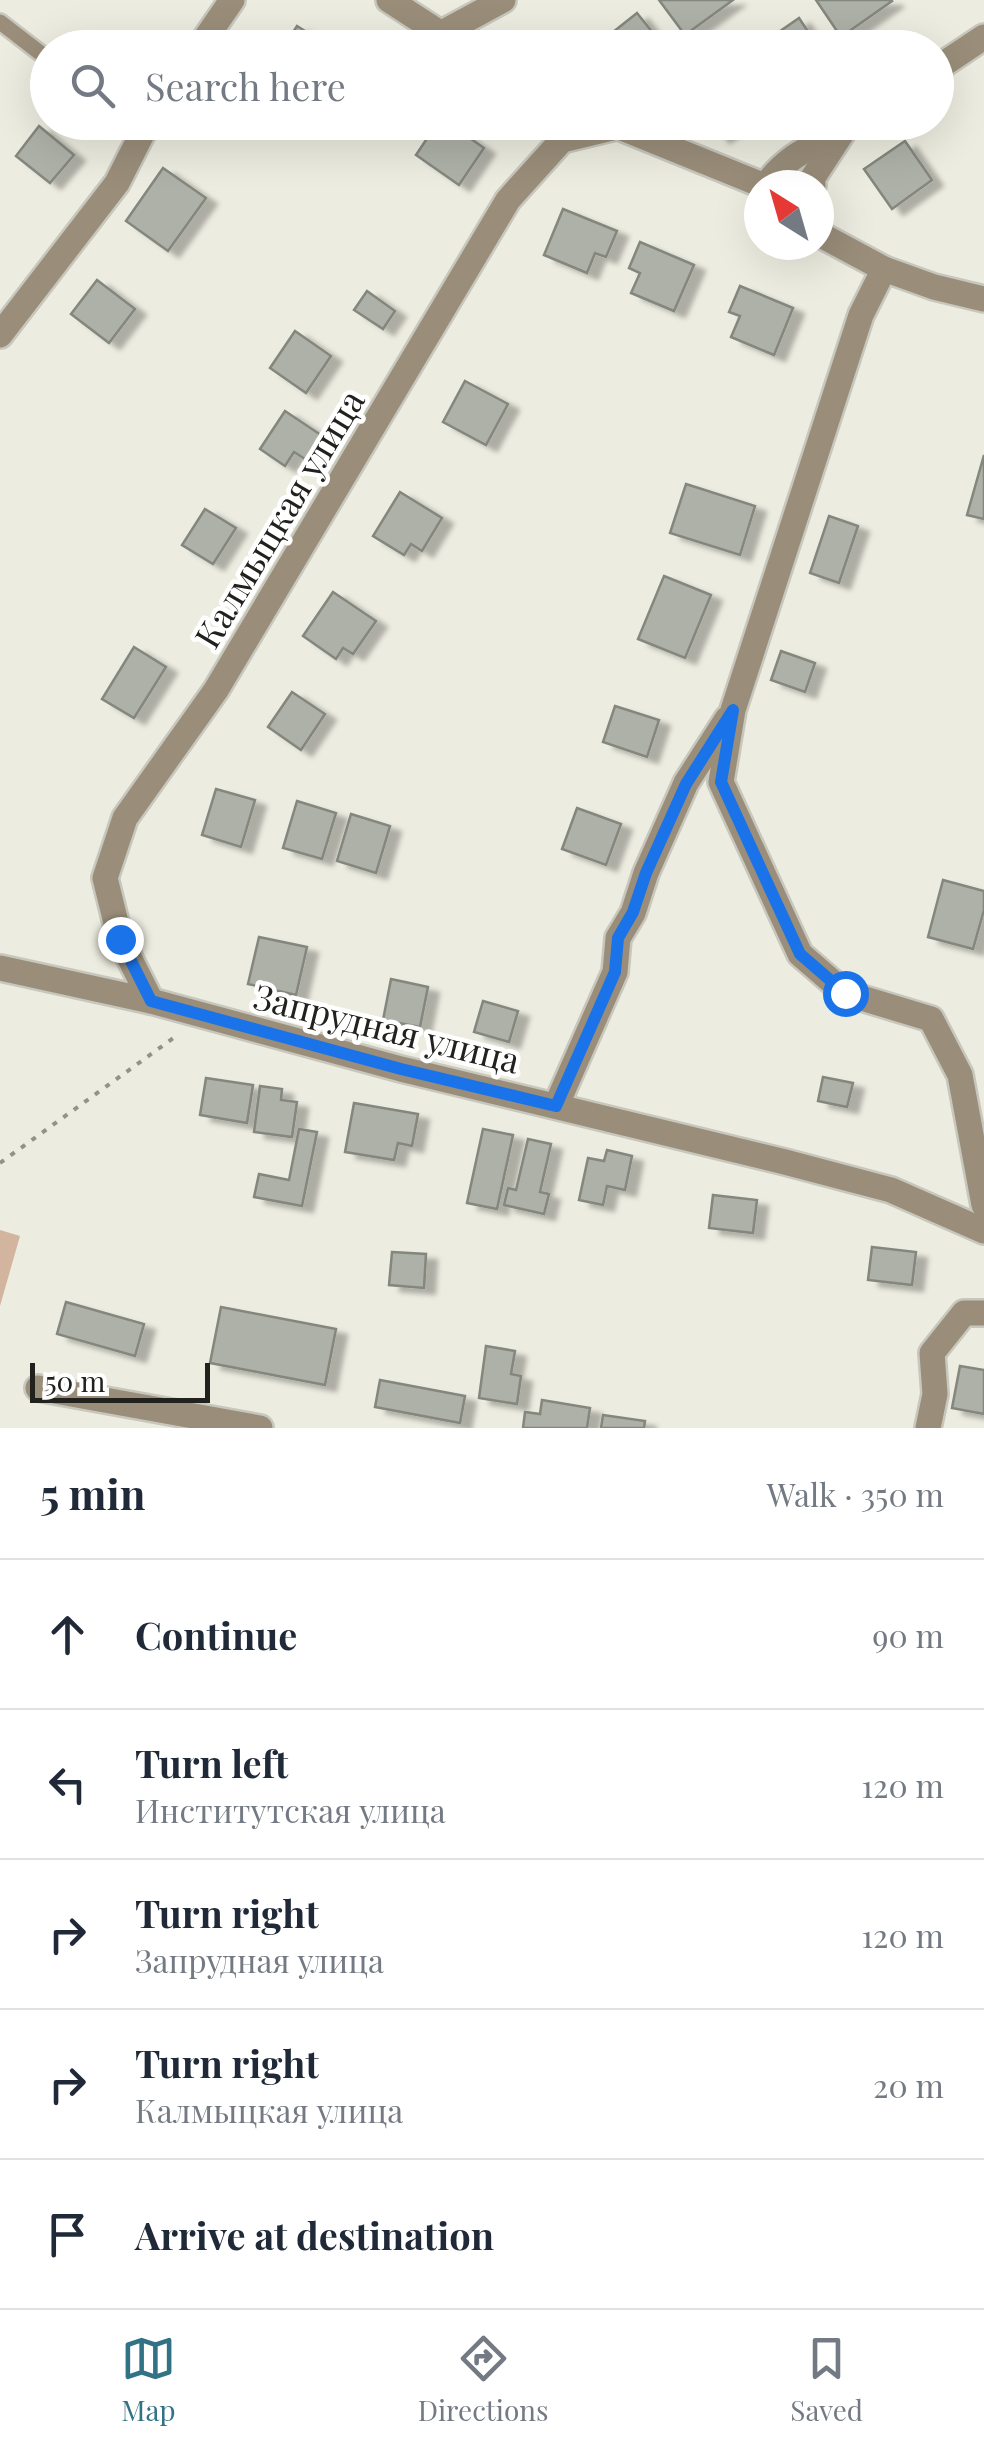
<!DOCTYPE html>
<html lang="en">
<head>
<meta charset="utf-8">
<style>
	:root { --surface:#fff; --page:#f2f2f3; --text:#1f2937; --muted:#747a83; --line:#e0e1e3; --accent:#317285 }
	body { margin:0; font-family:"Playfair Display",serif; background:var(--page); color:var(--text) }
	.compass { position:absolute; left:744px; top:170px; width:90px; height:90px; border-radius:50%; background:var(--surface); box-shadow:0 10px 40px #0002; rotate:323deg }
	.scale { position:absolute; left:30px; bottom:25px; width:180px; box-sizing:border-box; padding-left:10px; border:5px solid #21211d; border-top:0; font-size:28px; line-height:35px; white-space:nowrap; color:#21211d; -webkit-text-stroke:8px #fff; paint-order:stroke }
	.stop { position:absolute; width:30px; height:30px; margin:-22px; border:8px solid #1a73e8; border-radius:50%; background:#fff }
	.stop.end { background:#1a73e8; border-color:#fff; box-shadow:0 2px 10px #0008 }
	.list { margin:0; padding:0; list-style:none }
	h2 { display:flex; justify-content:space-between; align-items:center; height:130px; margin:0; padding:0 40px; font-size:42px }
	h2 small { font-size:32px; font-weight:400; color:var(--muted) }
	.list li { display:grid; grid-template-columns:65px 1fr auto; gap:30px; align-items:center; box-sizing:border-box; height:150px; padding:0 40px; border-top:2px solid var(--line) }
	.list b { display:block; font-size:38px; white-space:nowrap }
	.list p { margin:0; font-size:32px; white-space:nowrap; color:var(--muted) }
	.list em { font-size:32px; font-style:normal; color:var(--muted) }
	.icon { flex:none; width:55px; height:55px; fill:none; stroke:currentColor; stroke-width:2; stroke-linecap:round; stroke-linejoin:round }
	.map { position:relative; flex:none; width:984px; height:1428px; overflow:hidden }
	.search { position:absolute; background:var(--surface); box-shadow:0 10px 40px #0002; left:30px; right:30px; top:30px; height:110px; display:flex; align-items:center; gap:25px; box-sizing:border-box; padding:0 35px; border-radius:55px; color:var(--muted); font-size:38px }
	.sheet { height:880px; background:var(--surface) }
	nav { display:flex; justify-content:space-around; align-items:center; box-sizing:border-box; height:140px; border-top:2px solid var(--line); background:var(--surface); font-size:28px; color:var(--muted) }
	nav a { display:grid; justify-items:center; gap:5px }
	nav .on { color:var(--accent) }
	.map>svg:first-child { display:block }
</style>
</head>
<body>
<div class="map">
<svg width="984" height="1428" viewBox="0 0 984 1428">
	<defs>
		<filter id="shadow"><feDropShadow dx="11" dy="6" stdDeviation="2.5" flood-color="#0004"/></filter>
	</defs>
	<rect width="100%" height="100%" fill="#ecece0"/>
	<polygon fill="#d2b49f" points="0,1230 20,1236 0,1306"/>
	<g fill="#adb1a7" stroke="#83877e" stroke-width="2.5" filter="url(#shadow)">
		<polygon points="659,0 733,0 685,35"/>
		<polygon points="816,0 891,0 892,1 841,37"/>
		<polygon points="637,13 661,43 656,48 601,48 598,44"/>
		<polygon points="799,18 819,48 762,48 760,45"/>
		<polygon points="297,26 331,47 330,48 283,48"/>
		<polygon points="438,122 447,122 484,148 459,185 416,155"/>
		<polygon points="709,122 739,122 719,137"/>
		<polygon points="39,126 74,155 50,183 16,156"/>
		<polygon points="905,141 932,180 892,209 864,169"/>
		<polygon points="163,168 206,198 168,251 126,221"/>
		<polygon points="563,209 617,231 606,257 595,253 587,273 544,255"/>
		<polygon points="640,242 694,265 674,311 631,293 640,273 629,268"/>
		<polygon points="97,280 135,309 109,343 71,314"/>
		<polygon points="740,286 793,308 774,355 731,337 740,316 729,312"/>
		<polygon points="367,291 395,311 383,329 354,310"/>
		<polygon points="295,331 331,356 306,393 270,368"/>
		<polygon points="465,381 508,404 486,445 443,422"/>
		<polygon points="285,411 324,437 308,461 294,452 285,466 260,449"/>
		<polygon points="984,455 984,519 967,515"/>
		<polygon points="686,484 755,506 740,555 670,533"/>
		<polygon points="400,492 442,518 422,551 411,544 404,555 373,536"/>
		<polygon points="205,509 236,528 213,564 182,545"/>
		<polygon points="829,516 858,526 839,583 810,573"/>
		<polygon points="664,576 711,595 685,658 638,639"/>
		<polygon points="333,592 376,621 353,654 343,648 336,659 303,636"/>
		<polygon points="134,647 166,667 134,718 102,699"/>
		<polygon points="781,651 815,663 805,692 771,680"/>
		<polygon points="292,692 325,714 301,750 268,727"/>
		<polygon points="615,706 659,720 647,757 603,742"/>
		<polygon points="216,789 255,800 241,847 202,835"/>
		<polygon points="297,801 336,813 322,859 283,848"/>
		<polygon points="577,808 621,824 606,865 562,849"/>
		<polygon points="351,814 390,826 376,873 337,861"/>
		<polygon points="943,880 984,891 984,910 973,949 928,937"/>
		<polygon points="259,937 307,947 296,995 248,984"/>
		<polygon points="391,979 428,987 420,1027 383,1020"/>
		<polygon points="483,1001 518,1011 509,1042 474,1032"/>
		<polygon points="823,1077 853,1083 847,1107 818,1101"/>
		<polygon points="206,1078 253,1085 247,1123 200,1115"/>
		<polygon points="260,1086 282,1089 281,1100 297,1102 292,1137 254,1132"/>
		<polygon points="354,1103 418,1114 412,1146 398,1143 394,1160 345,1152"/>
		<polygon points="299,1129 317,1132 302,1206 254,1197 259,1174 289,1180"/>
		<polygon points="483,1129 513,1135 497,1209 467,1203"/>
		<polygon points="528,1139 551,1144 540,1192 549,1194 544,1214 504,1205 508,1188 516,1190"/>
		<polygon points="607,1150 632,1156 625,1190 607,1186 603,1205 579,1200 588,1158 604,1161"/>
		<polygon points="713,1195 757,1200 753,1233 709,1228"/>
		<polygon points="872,1247 916,1252 912,1285 868,1280"/>
		<polygon points="392,1252 426,1254 424,1288 389,1285"/>
		<polygon points="66,1302 144,1324 135,1356 57,1334"/>
		<polygon points="221,1307 336,1329 325,1385 210,1363"/>
		<polygon points="486,1346 515,1351 511,1374 521,1376 517,1404 479,1398"/>
		<polygon points="960,1366 984,1370 984,1414 952,1408"/>
		<polygon points="380,1380 465,1396 460,1423 375,1407"/>
		<polygon points="542,1400 590,1408 587,1428 523,1428 525,1412 540,1414"/>
		<polygon points="603,1415 645,1421 644,1428 601,1428"/>
	</g>
	<g fill="none" stroke-linecap="round" stroke-linejoin="round">
		<defs>
			<polyline id="service" points="0,22 48,59"/>
			<g id="minor">
				<polyline points="389,0 463,48"/>
				<polyline points="442,33 503,0"/>
				<polyline points="199,48 232,0"/>
				<polyline points="936,69 984,37"/>
				<polyline points="607,122 762,185"/>
				<path d="M 766,185 C 792,149 821,145 855,122"/>
				<polyline points="813,185 812,179 844,130"/>
				<polyline points="819,232 819,234 884,269 861,315 733,710 721,782 800,954 845,993 931,1019 960,1075 984,1205"/>
				<polyline points="884,269 934,287 984,299"/>
				<polyline points="0,335 117,183 148,122"/>
				<polyline points="0,968 151,1001 401,1069 785,1162 891,1190 984,1231"/>
				<polyline points="151,1001 120,939 105,878 125,818 216,690 508,200 562,140 620,126"/>
				<polyline points="556,1106 615,972 618,938 633,913 646,873 686,783 727,719"/>
				<polyline points="38,1388 260,1428"/>
				<polyline points="928,1428 935,1394 932,1353 964,1313 984,1313"/>
			</g>
		</defs>
		<use href="#service" stroke="#c7c7bd" stroke-width="20"/>
		<use href="#minor" stroke="#c7c7bd" stroke-width="30"/>
		<polyline stroke="#929289" stroke-width="4" stroke-dasharray="5 8" stroke-linecap="butt" points="0,1163 179,1034"/>
		<use href="#service" stroke="#9a8e7a" stroke-width="15"/>
		<use href="#minor" stroke="#9a8e7a" stroke-width="25"/>
	</g>
	<g fill="none" stroke-linecap="round" stroke-linejoin="round">
		<polyline stroke="#1a73e8" stroke-width="12" points="120,939 151,1001 401,1069 556,1106 615,972 618,938 633,912 646,873 686,784 733,710 721,782 800,954 845,993"/>
	</g>
	<g text-anchor="middle" dominant-baseline="central" stroke-width="9" stroke-linejoin="round" paint-order="stroke">
		<g font-size="35" fill="#21211d" stroke="#fff">
			<text transform="translate(278 518) rotate(-59)">Калмыцкая улица</text>
			<text transform="translate(387 1027) rotate(14)">Запрудная улица</text>
		</g>
	</g>
</svg>
<svg class="compass" viewBox="-18 -18 36 36"><path d="M0-13l5 13h-10z" fill="#e53935"/><path d="M0 13l5-13h-10z" fill="#747a83"/></svg>
<div class="scale">50 m</div>
<div class="stop" style="left:845px;top:993px"></div>
<div class="stop end" style="left:120px;top:939px"></div>
<div class="search"><svg class="icon" aria-label="search" viewBox="0 0 24 24"><circle cx="10" cy="10" r="6"/><path d="M15 15l6 6"/></svg>Search here</div>
</div>
<section class="sheet">
<h2>5 min<small>Walk · 350 m</small></h2>
<ul class="list">
<li><svg class="icon" aria-label="ahead" viewBox="0 0 24 24"><path d="M12 20V5M6 11l6-6 6 6"/></svg><div><b>Continue</b></div><em>90 m</em></li>
<li><svg class="icon" aria-label="left" viewBox="0 0 24 24"><path d="M17 20v-9H6M10 6l-5 5 5 5"/></svg><div><b>Turn left</b><p>Институтская улица</p></div><em>120 m</em></li>
<li><svg class="icon" aria-label="right" viewBox="0 0 24 24"><path d="M7 20v-9h11M14 6l5 5-5 5"/></svg><div><b>Turn right</b><p>Запрудная улица</p></div><em>120 m</em></li>
<li><svg class="icon" aria-label="right" viewBox="0 0 24 24"><path d="M7 20v-9h11M14 6l5 5-5 5"/></svg><div><b>Turn right</b><p>Калмыцкая улица</p></div><em>20 m</em></li>
<li><svg class="icon" aria-label="arrive" viewBox="0 0 24 24"><path d="M6 21V4h12l-3 4 3 4H6"/></svg><div><b>Arrive at destination</b></div></li>
</ul>
</section>
<nav>
<a class="on"><svg class="icon" aria-label="map" viewBox="0 0 24 24"><path d="M3 6l6-2 6 2 6-2v14l-6 2-6-2-6 2zM9 4v14M15 6v14"/></svg>Map</a>
<a><svg class="icon" aria-label="directions" viewBox="0 0 24 24"><path d="M12 3l9 9-9 9-9-9zM9 14v-3h6M13 9l2 2-2 2"/></svg>Directions</a>
<a><svg class="icon" aria-label="saved" viewBox="0 0 24 24"><path d="M7 4h10v16l-5-4-5 4z"/></svg>Saved</a>
</nav>
</body>
</html>
